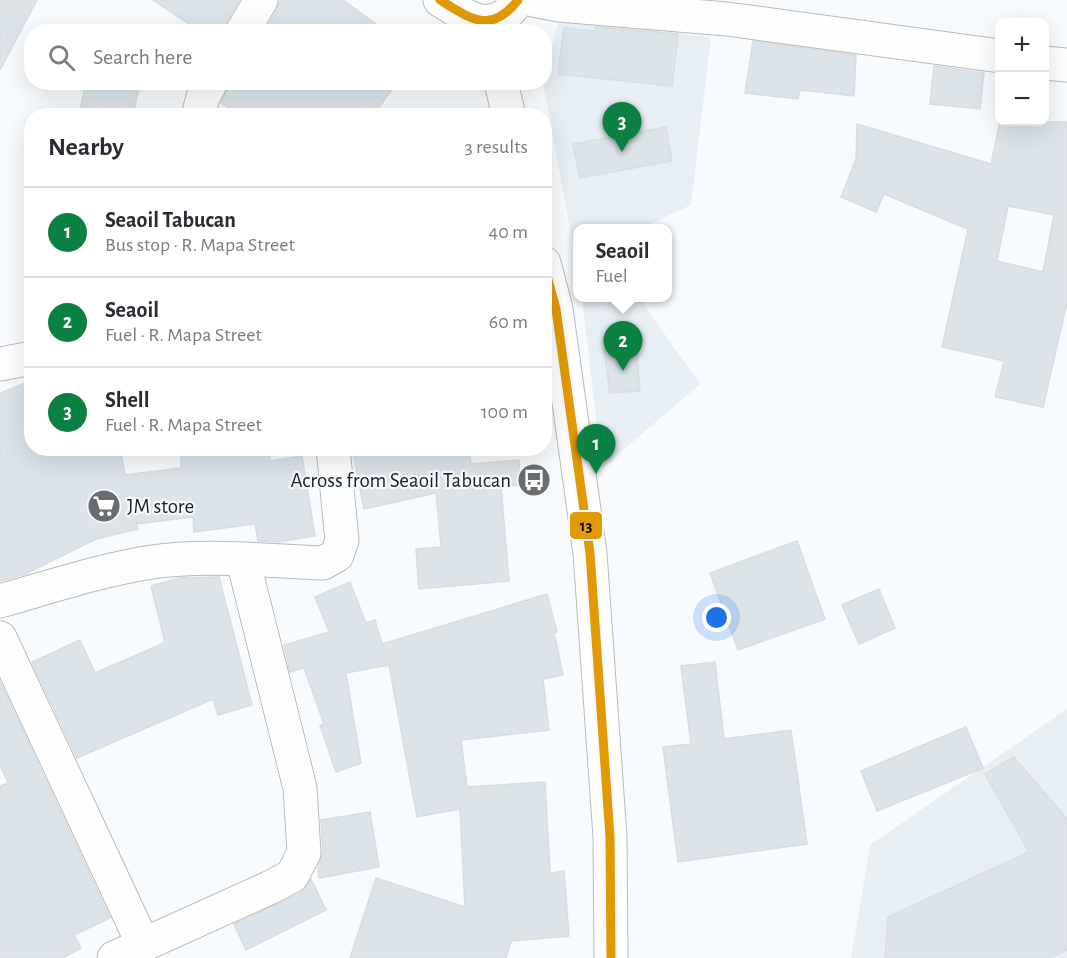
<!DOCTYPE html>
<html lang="en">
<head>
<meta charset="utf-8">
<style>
	:root { --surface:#fff; --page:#f2f2f3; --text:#2b2b33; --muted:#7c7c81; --line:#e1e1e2; --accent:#0b8043 }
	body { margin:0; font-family:"Alegreya Sans",sans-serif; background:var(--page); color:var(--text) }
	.controls { position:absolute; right:18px; top:18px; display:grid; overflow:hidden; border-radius:12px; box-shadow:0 6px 24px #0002 }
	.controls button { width:54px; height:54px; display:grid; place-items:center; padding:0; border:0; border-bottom:2px solid var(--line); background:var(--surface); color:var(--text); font:30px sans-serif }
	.you { position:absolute; left:717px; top:618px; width:21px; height:21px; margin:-15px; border:4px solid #fff; border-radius:50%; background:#1a73e8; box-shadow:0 0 0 9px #1a73e833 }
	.badge { display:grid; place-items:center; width:39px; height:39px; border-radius:50%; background:var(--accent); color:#fff; font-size:20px; font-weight:700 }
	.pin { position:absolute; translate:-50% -50px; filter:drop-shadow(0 2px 3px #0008) }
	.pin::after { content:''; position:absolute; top:32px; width:21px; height:18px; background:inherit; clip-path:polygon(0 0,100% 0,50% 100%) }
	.popup { position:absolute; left:573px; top:224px; width:99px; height:78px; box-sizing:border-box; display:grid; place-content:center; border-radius:12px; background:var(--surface); filter:drop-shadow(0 2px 4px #0005); font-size:20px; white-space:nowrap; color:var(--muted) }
	.popup b { font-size:22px; color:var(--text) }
	.popup::after { content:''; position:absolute; left:50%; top:100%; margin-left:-12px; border:12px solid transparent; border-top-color:var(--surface) }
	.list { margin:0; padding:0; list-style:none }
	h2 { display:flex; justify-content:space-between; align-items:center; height:78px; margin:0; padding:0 24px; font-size:26px }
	h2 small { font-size:20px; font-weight:400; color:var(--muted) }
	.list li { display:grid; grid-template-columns:39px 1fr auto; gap:18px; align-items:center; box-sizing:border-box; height:90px; padding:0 24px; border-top:2px solid var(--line) }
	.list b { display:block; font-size:22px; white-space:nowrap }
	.list p { margin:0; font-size:20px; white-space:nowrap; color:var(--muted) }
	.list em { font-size:20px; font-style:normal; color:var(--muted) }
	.icon { flex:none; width:33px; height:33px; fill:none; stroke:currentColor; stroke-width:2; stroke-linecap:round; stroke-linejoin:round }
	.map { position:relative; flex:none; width:1067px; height:958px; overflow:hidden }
	.search { position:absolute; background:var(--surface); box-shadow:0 6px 24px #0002; left:24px; top:24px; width:528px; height:66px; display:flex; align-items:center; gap:15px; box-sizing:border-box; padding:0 21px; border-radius:24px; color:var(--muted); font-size:22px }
	.panel { position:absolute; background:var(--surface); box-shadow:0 6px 24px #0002; left:24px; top:108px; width:528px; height:348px; border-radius:24px }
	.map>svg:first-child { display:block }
</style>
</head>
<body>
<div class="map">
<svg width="1067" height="958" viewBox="0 0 1067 958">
	<rect width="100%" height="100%" fill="#f8fbfd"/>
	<g fill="#e7eef4">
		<polygon points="559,20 711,37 691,205 642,228 578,228 578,260 576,261 543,83 544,82 545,72"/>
		<polygon points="582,298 639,298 700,384 602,468"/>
		<polygon points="1067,709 1067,958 851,958 870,845"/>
	</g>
	<g fill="#dce4e9" stroke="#dadddf" stroke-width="1.5" fill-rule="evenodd">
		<polygon points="0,0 37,0 0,70"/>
		<polygon points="153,0 239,0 226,22 223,32 201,32"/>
		<polygon points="280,0 343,0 387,32 264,32 277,10"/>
		<polygon points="595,27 678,34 672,86 558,74 564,28 595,31"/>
		<polygon points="753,41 856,55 854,96 800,90 798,99 745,93"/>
		<polygon points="934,66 984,73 980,109 930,104"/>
		<polygon points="86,82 140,82 133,116 79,116"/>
		<polygon points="230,82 397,82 373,116 243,116 221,103"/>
		<path d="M 1000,122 L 1067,122 L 1067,303 L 1043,407 L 995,397 L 1004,361 L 942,347 L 968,229 L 884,194 L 876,212 L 841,197 L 856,159 L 857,124 L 991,164 ZM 1008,206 L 1054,215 L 1043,272 L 997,261 Z"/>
		<polygon points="666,127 672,161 580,178 573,144"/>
		<polygon points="636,346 640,391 610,393 604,350"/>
		<polygon points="32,380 32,448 120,448 125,475 181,468 181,448 270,448 270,461 302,456 315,536 278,542 258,541 255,524 194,532 193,517 136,524 138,529 96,539 25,574 0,581 0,393"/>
		<polygon points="352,448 469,448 471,464 519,460 520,485 501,487 509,581 419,589 416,549 441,547 436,493 364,509"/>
		<polygon points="797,541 825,619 738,650 710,573"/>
		<polygon points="219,577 252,705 218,715 213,699 77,758 32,662 80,640 95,673 155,647 165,642 151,586 179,578"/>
		<polygon points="350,582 366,623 375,620 382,644 547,594 557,632 554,632 563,675 543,679 549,730 461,740 467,787 545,782 550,873 564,871 569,936 511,941 506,958 350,958 376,878 465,907 460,809 417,817 389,665 346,673 361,763 336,772 320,726 324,724 304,668 290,672 284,645 329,632 315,597"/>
		<polygon points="879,589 895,628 859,644 842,605"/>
		<polygon points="715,662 724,739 791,730 807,844 678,862 663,747 691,744 681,666"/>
		<polygon points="0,682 110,918 74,935 81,948 62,958 0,958 0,786 8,783 0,765"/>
		<polygon points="966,727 983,768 877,811 861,771"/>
		<polygon points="1014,757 1067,819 1067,950 1049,958 885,958 888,917 1029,852 985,774"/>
		<polygon points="370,812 379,867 319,878 318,867 323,852 321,820"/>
		<polygon points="311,879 326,910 246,950 234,924 301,893"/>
	</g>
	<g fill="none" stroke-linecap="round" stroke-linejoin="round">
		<defs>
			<g id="minor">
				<polyline points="533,0 559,5 727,19 1000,56"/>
				<polyline points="242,32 261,0"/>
				<polyline points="1044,63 1067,65"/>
				<polyline points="198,116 203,97 211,82"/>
				<polyline points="0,364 32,358"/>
				<path d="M 0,601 C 50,587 100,570 152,562 C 205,554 269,561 323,563 L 337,555 L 342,540 L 333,448"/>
				<polyline points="0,638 143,944"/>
				<polyline points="114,958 269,888 292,876 304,853 300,788 243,560"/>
			</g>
			<g id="major">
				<path d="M 440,0 C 460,12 483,32 505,15 C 510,11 514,5 518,0"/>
				<polyline points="501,82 509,116"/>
				<polyline points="544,263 556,309 590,553 610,837 611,958"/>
			</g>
		</defs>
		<use href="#minor" stroke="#b8bbbd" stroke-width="35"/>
		<use href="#major" stroke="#b8bbbd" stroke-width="35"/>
		<use href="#minor" stroke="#fefeff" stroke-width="33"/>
		<use href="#major" stroke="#fefeff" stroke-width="33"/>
		<defs>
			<g id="bus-1">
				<path d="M 440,0 C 471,19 491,35 518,0"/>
				<polyline points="544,265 556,309 590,553 610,837 611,958"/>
			</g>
		</defs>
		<use href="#bus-1" stroke="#f6fbff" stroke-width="14"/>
		<use href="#bus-1" stroke="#e19904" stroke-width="9"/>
	</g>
	<defs>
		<symbol id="bus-disc" viewBox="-11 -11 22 22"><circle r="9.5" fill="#6a6d6f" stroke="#f6fbff"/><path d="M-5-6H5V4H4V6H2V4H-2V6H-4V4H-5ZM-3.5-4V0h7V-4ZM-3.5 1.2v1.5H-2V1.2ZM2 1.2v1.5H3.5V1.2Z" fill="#fff"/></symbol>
		<symbol id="supermarket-disc" viewBox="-11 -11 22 22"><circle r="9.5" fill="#6a6d6f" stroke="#f6fbff"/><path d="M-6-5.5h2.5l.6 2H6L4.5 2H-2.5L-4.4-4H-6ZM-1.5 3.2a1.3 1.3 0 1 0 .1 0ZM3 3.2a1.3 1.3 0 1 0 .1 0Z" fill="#fff"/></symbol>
	</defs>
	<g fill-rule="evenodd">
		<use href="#bus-disc" x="515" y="461" width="38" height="38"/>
		<use href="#supermarket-disc" x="85" y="487" width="38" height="38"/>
	</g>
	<g text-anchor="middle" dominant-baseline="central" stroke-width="4.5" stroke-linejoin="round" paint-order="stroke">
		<g font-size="21" fill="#1e2123" stroke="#f6fbff" text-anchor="end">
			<text x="511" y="480">Across from Seaoil Tabucan</text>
			<text x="127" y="506" text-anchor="start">JM store</text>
		</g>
	</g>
	<rect stroke="#f6fbff" stroke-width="2" x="569" y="511" width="34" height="29" rx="6" fill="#e19904"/>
	<g font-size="16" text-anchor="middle" font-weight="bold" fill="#111">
		<text x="586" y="531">13</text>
	</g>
</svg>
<div class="controls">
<button>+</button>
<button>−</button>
</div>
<div class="you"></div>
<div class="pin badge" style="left:596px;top:474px">1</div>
<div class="pin badge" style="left:623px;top:371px">2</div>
<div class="popup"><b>Seaoil</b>Fuel</div>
<div class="pin badge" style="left:622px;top:152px">3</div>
<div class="search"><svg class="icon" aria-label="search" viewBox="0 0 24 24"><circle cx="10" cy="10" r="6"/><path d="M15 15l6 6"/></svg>Search here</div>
<section class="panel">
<h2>Nearby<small>3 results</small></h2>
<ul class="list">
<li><span class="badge">1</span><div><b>Seaoil Tabucan</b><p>Bus stop · R. Mapa Street</p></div><em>40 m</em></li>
<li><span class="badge">2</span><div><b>Seaoil</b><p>Fuel · R. Mapa Street</p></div><em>60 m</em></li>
<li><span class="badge">3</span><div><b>Shell</b><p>Fuel · R. Mapa Street</p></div><em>100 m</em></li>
</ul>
</section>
</div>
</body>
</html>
